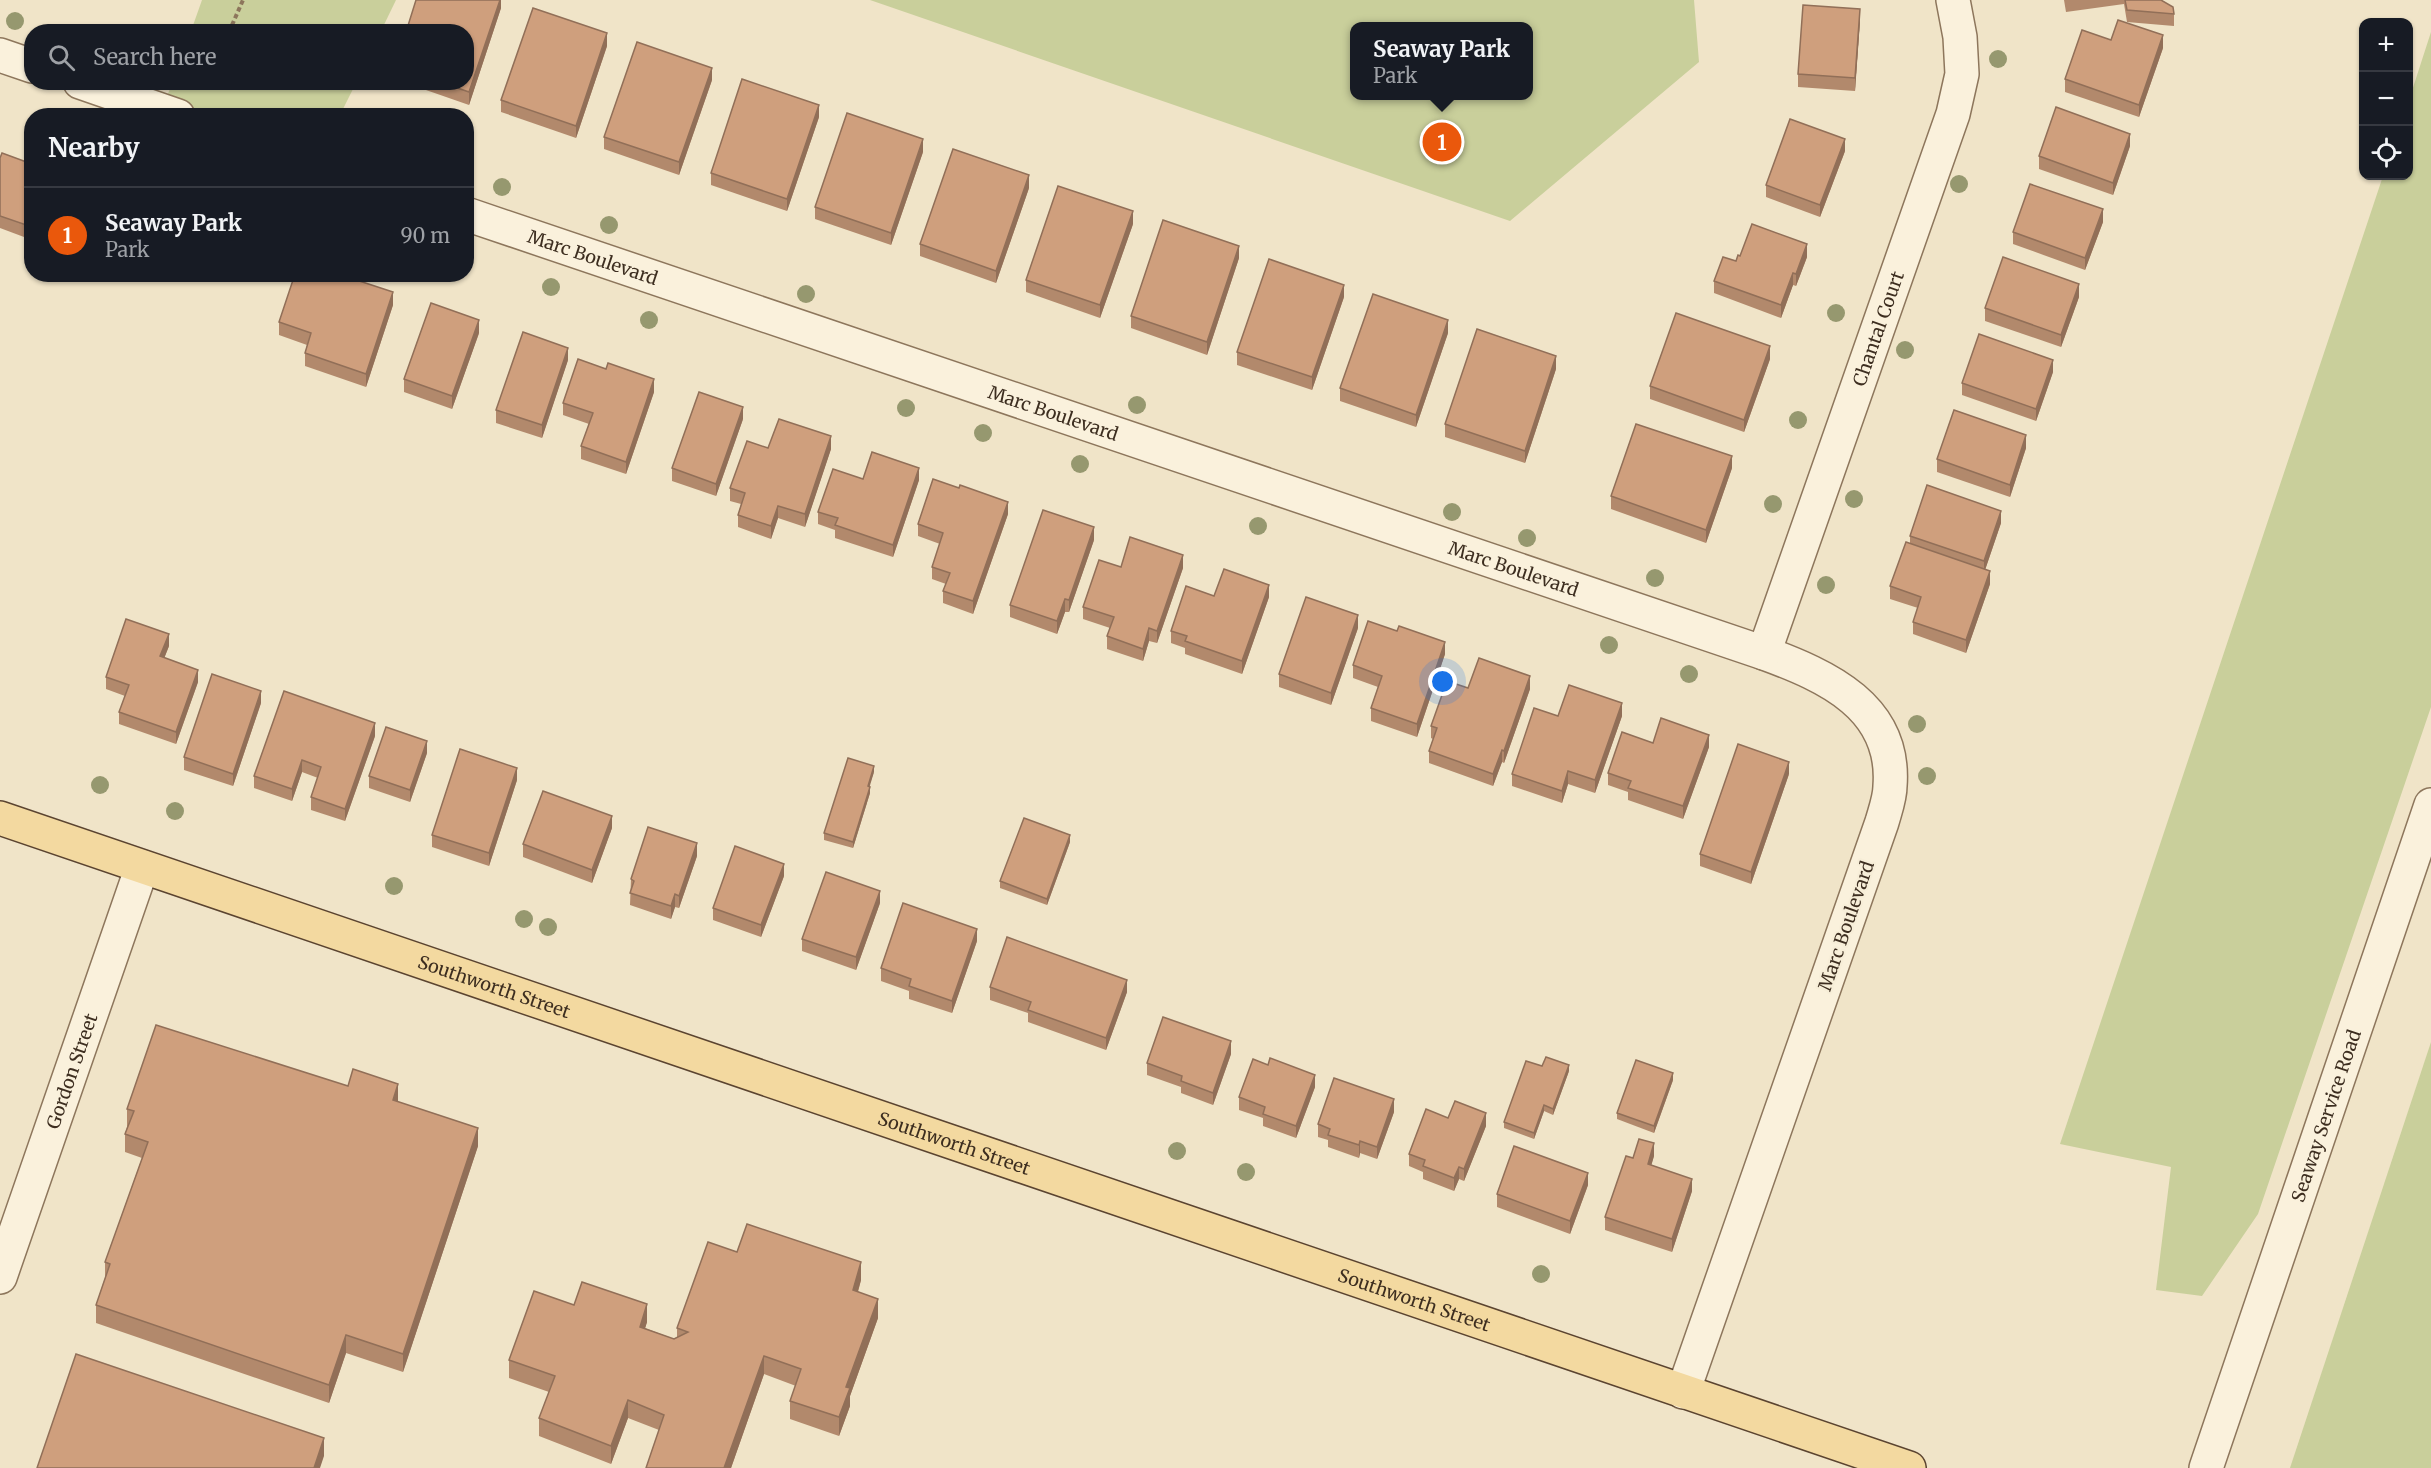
<!DOCTYPE html>
<html lang="en">
<head>
<meta charset="utf-8">
<style>
	:root { --surface:#171b24; --page:#20242c; --text:#f1f3f6; --muted:#9ea1a6; --line:#363941; --accent:#ea580c }
	body { margin:0; font-family:Merriweather,serif; background:var(--page); color:var(--text) }
	.controls { position:absolute; right:18px; top:18px; display:grid; overflow:hidden; border-radius:12px; box-shadow:0 2px 4px #0004 }
	.controls button { width:54px; height:54px; display:grid; place-items:center; padding:0; border:0; border-bottom:2px solid var(--line); background:var(--surface); color:var(--text); font:30px sans-serif }
	.you { position:absolute; left:1443px; top:682px; width:21px; height:21px; margin:-15px; border:4px solid #fff; border-radius:50%; background:#1a73e8; box-shadow:0 0 0 9px #1a73e833 }
	.badge { display:grid; place-items:center; width:39px; height:39px; border-radius:50%; background:var(--accent); color:#fff; font-size:20px; font-weight:700 }
	.pin { position:absolute; translate:-50% -50%; border:3px solid #fff; box-shadow:0 2px 6px #0006 }
	.popup { position:absolute; left:1350px; top:22px; width:183px; height:78px; box-sizing:border-box; display:grid; place-content:center; border-radius:12px; background:var(--surface); filter:drop-shadow(0 2px 4px #0005); font-size:20px; white-space:nowrap; color:var(--muted) }
	.popup b { font-size:22px; color:var(--text) }
	.popup::after { content:''; position:absolute; left:50%; top:100%; margin-left:-12px; border:12px solid transparent; border-top-color:var(--surface) }
	.list { margin:0; padding:0; list-style:none }
	h2 { display:flex; justify-content:space-between; align-items:center; height:78px; margin:0; padding:0 24px; font-size:26px }
	h2 small { font-size:20px; font-weight:400; color:var(--muted) }
	.list li { display:grid; grid-template-columns:39px 1fr auto; gap:18px; align-items:center; box-sizing:border-box; height:96px; padding:0 24px; border-top:2px solid var(--line) }
	.list b { display:block; font-size:22px; white-space:nowrap }
	.list p { margin:0; font-size:20px; white-space:nowrap; color:var(--muted) }
	.list em { font-size:20px; font-style:normal; color:var(--muted) }
	.icon { flex:none; width:33px; height:33px; fill:none; stroke:currentColor; stroke-width:2; stroke-linecap:round; stroke-linejoin:round }
	.map { position:relative; flex:none; width:2431px; height:1468px; overflow:hidden }
	.search { position:absolute; background:var(--surface); box-shadow:0 2px 4px #0004; left:24px; top:24px; width:450px; height:66px; display:flex; align-items:center; gap:15px; box-sizing:border-box; padding:0 21px; border-radius:24px; color:var(--muted); font-size:22px }
	.panel { position:absolute; background:var(--surface); box-shadow:0 2px 4px #0004; left:24px; top:108px; width:450px; height:174px; border-radius:24px }
	.map>svg:first-child { display:block }
</style>
</head>
<body>
<div class="map">
<svg width="2431" height="1468" viewBox="0 0 2431 1468">
	<rect width="100%" height="100%" fill="#f0e4c8"/>
	<g fill="#c9cf9b" fill-rule="evenodd">
		<polygon points="202,0 396,0 381,31 191,31"/>
		<path d="M 870,0 L 1694,0 L 1699,62 L 1510,221 ZM 1355,27 L 1529,27 L 1529,96 L 1355,96 Z"/>
		<polygon points="2431,32 2431,707 2258,1214 2202,1296 2156,1290 2171,1167 2060,1144 2383,176 2408,176 2409,100"/>
		<polygon points="172,83 356,83 340,115 178,116 162,110"/>
		<polygon points="2431,1042 2431,1468 2290,1468"/>
	</g>
	<g fill="none" stroke-linecap="round" stroke-linejoin="round">
		<defs>
			<g id="minor">
				<polyline points="0,55 32,66"/>
				<polyline points="80,82 178,116"/>
				<path id="s1" d="M 466,214 L 1764,653 C 1827,676 1896,707 1890,786 C 1890,798 1885,811 1882,822 L 1683,1392"/>
				<path id="s2" d="M 1764,653 L 1953,114 L 1962,74 L 1960,37 L 1953,0"/>
				<path id="s3" d="M 0,1277 L 142,867"/>
				<path id="s4" d="M 2206,1468 L 2431,805"/>
			</g>
			<g id="major">
				<path id="s5" d="M 0,818 L 1909,1468"/>
			</g>
		</defs>
		<use href="#minor" stroke="#8d765c" stroke-width="36"/>
		<use href="#major" stroke="#5b4430" stroke-width="36"/>
		<polyline stroke="#8d765c" stroke-width="4" stroke-dasharray="4.5 3" stroke-linecap="butt" points="229,32 243,0"/>
		<use href="#minor" stroke="#faf1dc" stroke-width="33"/>
		<use href="#major" stroke="#f3d9a0" stroke-width="33"/>
	</g>
	<g fill="#96986f">
		<circle cx="15" cy="21" r="9"/>
		<circle cx="1998" cy="59" r="9"/>
		<circle cx="1959" cy="184" r="9"/>
		<circle cx="502" cy="187" r="9"/>
		<circle cx="609" cy="225" r="9"/>
		<circle cx="551" cy="287" r="9"/>
		<circle cx="806" cy="294" r="9"/>
		<circle cx="1836" cy="313" r="9"/>
		<circle cx="649" cy="320" r="9"/>
		<circle cx="1905" cy="350" r="9"/>
		<circle cx="1137" cy="405" r="9"/>
		<circle cx="906" cy="408" r="9"/>
		<circle cx="1798" cy="420" r="9"/>
		<circle cx="983" cy="433" r="9"/>
		<circle cx="1080" cy="464" r="9"/>
		<circle cx="1854" cy="499" r="9"/>
		<circle cx="1773" cy="504" r="9"/>
		<circle cx="1452" cy="512" r="9"/>
		<circle cx="1258" cy="526" r="9"/>
		<circle cx="1527" cy="538" r="9"/>
		<circle cx="1655" cy="578" r="9"/>
		<circle cx="1826" cy="585" r="9"/>
		<circle cx="1609" cy="645" r="9"/>
		<circle cx="1689" cy="674" r="9"/>
		<circle cx="1917" cy="724" r="9"/>
		<circle cx="1927" cy="776" r="9"/>
		<circle cx="100" cy="785" r="9"/>
		<circle cx="175" cy="811" r="9"/>
		<circle cx="394" cy="886" r="9"/>
		<circle cx="524" cy="919" r="9"/>
		<circle cx="548" cy="927" r="9"/>
		<circle cx="1177" cy="1151" r="9"/>
		<circle cx="1246" cy="1172" r="9"/>
		<circle cx="1541" cy="1274" r="9"/>
	</g>
	<g fill="#b2896c">
		<polygon points="501,0 501,8 469,105 403,82 466,82"/>
		<polygon points="2064,0 2161,0 2174,14 2174,26 2127,22 2124,4 2066,12"/>
		<polygon points="1860,21 1855,91 1798,87 1798,74"/>
		<polygon points="607,46 576,138 501,112 501,100"/>
		<polygon points="2163,48 2139,117 2065,92 2065,79"/>
		<polygon points="712,80 679,175 604,149 604,137"/>
		<polygon points="819,117 787,211 711,185 711,173"/>
		<polygon points="2130,146 2113,195 2039,169 2039,156"/>
		<polygon points="1845,151 1820,217 1766,197 1766,185"/>
		<polygon points="923,152 891,245 815,219 815,207"/>
		<polygon points="0,158 32,164 32,240 0,228"/>
		<polygon points="1029,188 996,283 920,256 920,244"/>
		<polygon points="2103,222 2085,270 2013,244 2013,232"/>
		<polygon points="1133,224 1100,318 1026,292 1026,280"/>
		<polygon points="1740,256 1807,257 1796,286 1793,285 1781,318 1714,293 1714,281"/>
		<polygon points="1239,258 1207,355 1131,328 1131,316"/>
		<polygon points="1344,297 1312,390 1237,365 1237,352"/>
		<polygon points="2079,297 2061,347 1985,321 1985,308"/>
		<polygon points="393,305 366,387 305,366 305,353 307,345 279,335 279,322"/>
		<polygon points="479,333 452,409 404,392 404,379"/>
		<polygon points="1448,333 1416,427 1340,401 1340,388"/>
		<polygon points="1770,359 1744,432 1650,399 1650,386"/>
		<polygon points="568,360 542,438 496,423 496,410"/>
		<polygon points="1556,369 1525,463 1445,437 1445,424"/>
		<polygon points="2053,372 2036,421 1962,395 1962,383"/>
		<polygon points="654,392 626,474 581,459 581,446 589,424 563,415 563,403"/>
		<polygon points="743,419 716,496 672,481 672,468"/>
		<polygon points="768,448 831,449 805,527 778,518 771,539 738,527 738,515 741,504 730,501 730,488"/>
		<polygon points="2026,448 2010,497 1937,472 1937,459"/>
		<polygon points="1732,468 1706,543 1611,509 1611,496"/>
		<polygon points="863,479 919,480 893,557 835,538 835,530 818,524 818,512"/>
		<polygon points="1008,514 973,614 943,603 943,591 946,584 932,579 932,567 940,544 918,536 918,524"/>
		<polygon points="2001,523 1985,570 1990,584 1966,653 1913,634 1913,622 1918,608 1890,599 1890,586 1910,543 1910,536"/>
		<polygon points="1094,540 1069,612 1065,612 1057,634 1010,617 1010,605"/>
		<polygon points="1121,567 1183,568 1157,643 1149,641 1143,661 1107,649 1107,636 1110,628 1083,619 1083,607"/>
		<polygon points="1214,596 1269,597 1242,674 1185,654 1185,648 1171,643 1171,631"/>
		<polygon points="1358,628 1331,705 1279,687 1279,674"/>
		<polygon points="169,646 164,658 198,682 176,744 119,724 119,712 125,696 106,689 106,677"/>
		<polygon points="1445,654 1417,737 1371,721 1371,708 1378,687 1353,678 1353,665"/>
		<polygon points="1468,688 1530,689 1504,763 1502,762 1493,786 1429,763 1429,751 1433,739 1431,738 1431,726"/>
		<polygon points="261,703 233,786 184,770 184,757"/>
		<polygon points="1558,716 1622,716 1595,793 1568,784 1562,803 1512,786 1512,774"/>
		<polygon points="375,736 345,821 311,810 311,797 318,778 302,772 292,801 254,788 254,776"/>
		<polygon points="1653,743 1709,747 1683,819 1628,800 1628,792 1608,785 1608,773"/>
		<polygon points="427,753 410,802 369,788 369,776"/>
		<polygon points="874,772 869,786 870,793 853,848 824,840 824,833"/>
		<polygon points="1789,774 1751,884 1700,866 1700,854"/>
		<polygon points="517,780 489,866 432,847 432,835"/>
		<polygon points="612,828 592,883 523,857 523,844"/>
		<polygon points="1070,842 1047,905 1000,888 1000,881"/>
		<polygon points="697,856 679,908 675,907 671,919 630,905 631,879"/>
		<polygon points="784,876 761,937 713,920 713,908"/>
		<polygon points="880,903 856,970 802,951 802,939"/>
		<polygon points="977,941 952,1013 909,999 909,991 881,981 881,968"/>
		<polygon points="990,987 1127,992 1106,1050 1028,1022 1028,1013 990,1000"/>
		<polygon points="1231,1054 1213,1105 1181,1093 1181,1087 1147,1075 1147,1063"/>
		<polygon points="1268,1065 1315,1087 1296,1138 1263,1126 1263,1118 1239,1110 1239,1097"/>
		<polygon points="1569,1071 1553,1115 1544,1111 1534,1139 1504,1128 1504,1122"/>
		<polygon points="1673,1080 1654,1133 1617,1119 1617,1113"/>
		<polygon points="398,1102 478,1146 403,1372 346,1353 329,1403 96,1323 96,1305 105,1278 105,1262 142,1158 125,1152 125,1134 127,1127 127,1109"/>
		<polygon points="1394,1112 1377,1159 1360,1153 1359,1158 1328,1147 1328,1140 1318,1137 1318,1124"/>
		<polygon points="1448,1118 1486,1126 1464,1181 1459,1179 1454,1191 1423,1179 1423,1172 1409,1166 1409,1154"/>
		<polygon points="1654,1156 1651,1165 1692,1191 1672,1252 1605,1230 1605,1217 1633,1158"/>
		<polygon points="1588,1185 1570,1234 1497,1207 1497,1194"/>
		<polygon points="737,1252 861,1280 858,1292 878,1318 850,1396 850,1406 839,1436 790,1419 790,1401 796,1386 764,1374 731,1468 646,1468 659,1430 628,1418 611,1464 539,1436 539,1418 549,1392 509,1378 509,1360 574,1305 647,1322 645,1328 674,1339 677,1337 677,1328"/>
	</g>
	<g fill="#916f58">
		<polygon points="500,0 501,0 501,8 469,105 469,92"/>
		<polygon points="1860,9 1860,21 1855,91 1855,78"/>
		<polygon points="607,33 607,46 576,138 576,126"/>
		<polygon points="2163,35 2163,48 2139,117 2139,105"/>
		<polygon points="712,68 712,80 679,175 679,162"/>
		<polygon points="819,105 819,117 787,211 787,199"/>
		<polygon points="2130,134 2130,146 2113,195 2113,183"/>
		<polygon points="923,139 923,152 891,245 891,233"/>
		<polygon points="1845,139 1845,151 1820,217 1820,205"/>
		<polygon points="1029,175 1029,188 996,283 996,271"/>
		<polygon points="2103,209 2103,222 2085,270 2085,258"/>
		<polygon points="1133,211 1133,224 1100,318 1100,305"/>
		<polygon points="1807,244 1807,257 1796,286 1796,274"/>
		<polygon points="1239,246 1239,258 1207,355 1207,342"/>
		<polygon points="1793,273 1793,285 1781,318 1781,305"/>
		<polygon points="2079,284 2079,297 2061,347 2061,335"/>
		<polygon points="1344,285 1344,297 1312,390 1312,377"/>
		<polygon points="393,292 393,305 366,387 366,374"/>
		<polygon points="479,320 479,333 452,409 452,396"/>
		<polygon points="1448,320 1448,333 1416,427 1416,415"/>
		<polygon points="1770,346 1770,359 1744,432 1744,420"/>
		<polygon points="568,348 568,360 542,438 542,425"/>
		<polygon points="1556,356 1556,369 1525,463 1525,451"/>
		<polygon points="2053,360 2053,372 2036,421 2036,409"/>
		<polygon points="654,379 654,392 626,474 626,462"/>
		<polygon points="743,407 743,419 716,496 716,484"/>
		<polygon points="2026,435 2026,448 2010,497 2010,485"/>
		<polygon points="831,436 831,449 805,527 805,514"/>
		<polygon points="1732,456 1732,468 1706,543 1706,530"/>
		<polygon points="919,468 919,480 893,557 893,545"/>
		<polygon points="1008,502 1008,514 973,614 973,601"/>
		<polygon points="778,506 778,518 771,539 771,526"/>
		<polygon points="2001,511 2001,523 1984,573 1984,561"/>
		<polygon points="1094,527 1094,540 1069,612 1069,600"/>
		<polygon points="1183,555 1183,568 1157,643 1157,631"/>
		<polygon points="1990,571 1990,584 1966,653 1966,640"/>
		<polygon points="1269,585 1269,597 1242,674 1242,661"/>
		<polygon points="1065,599 1065,612 1057,634 1057,621"/>
		<polygon points="1358,615 1358,628 1331,705 1331,693"/>
		<polygon points="1149,628 1149,641 1143,661 1143,649"/>
		<polygon points="169,634 169,646 160,669 160,656"/>
		<polygon points="1445,642 1445,654 1417,737 1417,724"/>
		<polygon points="198,670 198,682 176,744 176,732"/>
		<polygon points="1530,676 1530,689 1504,763 1504,751"/>
		<polygon points="261,691 261,703 233,786 233,774"/>
		<polygon points="1622,703 1622,716 1595,793 1595,780"/>
		<polygon points="375,723 375,736 345,821 345,809"/>
		<polygon points="1709,735 1709,747 1683,819 1683,806"/>
		<polygon points="427,741 427,753 410,802 410,790"/>
		<polygon points="1502,750 1502,762 1493,786 1493,774"/>
		<polygon points="302,760 302,772 292,801 292,789"/>
		<polygon points="1789,762 1789,774 1751,884 1751,872"/>
		<polygon points="874,766 874,772 868,792 868,786"/>
		<polygon points="517,768 517,780 489,866 489,853"/>
		<polygon points="1568,771 1568,784 1562,803 1562,791"/>
		<polygon points="870,787 870,793 853,848 853,842"/>
		<polygon points="612,816 612,828 592,883 592,870"/>
		<polygon points="1070,835 1070,842 1047,905 1047,899"/>
		<polygon points="697,843 697,856 679,908 679,896"/>
		<polygon points="784,864 784,876 761,937 761,925"/>
		<polygon points="880,891 880,903 856,970 856,957"/>
		<polygon points="675,894 675,907 671,919 671,906"/>
		<polygon points="977,929 977,941 952,1013 952,1001"/>
		<polygon points="1127,980 1127,992 1106,1050 1106,1038"/>
		<polygon points="1231,1041 1231,1054 1213,1105 1213,1093"/>
		<polygon points="1569,1065 1569,1071 1553,1115 1553,1109"/>
		<polygon points="1673,1073 1673,1080 1654,1133 1654,1126"/>
		<polygon points="1315,1075 1315,1087 1296,1138 1296,1126"/>
		<polygon points="398,1084 398,1102 393,1100"/>
		<polygon points="1394,1099 1394,1112 1377,1159 1377,1147"/>
		<polygon points="1544,1105 1544,1111 1534,1139 1534,1133"/>
		<polygon points="1486,1113 1486,1126 1464,1181 1464,1169"/>
		<polygon points="478,1128 478,1146 403,1372 403,1354"/>
		<polygon points="1360,1141 1360,1153 1359,1158 1359,1145"/>
		<polygon points="1654,1143 1654,1156 1648,1177 1648,1164"/>
		<polygon points="1459,1167 1459,1179 1454,1191 1454,1178"/>
		<polygon points="1588,1173 1588,1185 1570,1234 1570,1221"/>
		<polygon points="1692,1179 1692,1191 1672,1252 1672,1239"/>
		<polygon points="861,1262 861,1280 853,1308 853,1290"/>
		<polygon points="878,1299 878,1318 850,1396 850,1406 839,1436 839,1417 846,1387"/>
		<polygon points="647,1304 647,1322 640,1345 640,1327"/>
		<polygon points="346,1335 346,1353 329,1403 329,1385"/>
		<polygon points="764,1356 764,1374 731,1468 724,1468"/>
		<polygon points="628,1400 628,1418 611,1464 611,1446"/>
		<polygon points="324,1438 324,1456 320,1468 314,1468"/>
	</g>
	<g fill="#cf9f7d" stroke="#916f58" stroke-width="1.5">
		<polygon points="416,0 500,0 469,92 440,82 466,82 466,32 406,32"/>
		<polygon points="2125,0 2161,0 2173,7 2174,14 2127,10"/>
		<polygon points="1803,5 1860,9 1855,78 1798,74"/>
		<polygon points="533,8 607,33 576,126 501,100"/>
		<polygon points="2118,20 2163,35 2139,105 2065,79 2082,30 2111,40"/>
		<polygon points="637,42 712,68 679,162 604,137"/>
		<polygon points="742,79 819,105 787,199 711,173"/>
		<polygon points="2056,107 2130,134 2113,183 2039,156"/>
		<polygon points="847,113 923,139 891,233 815,207"/>
		<polygon points="1790,119 1845,139 1820,205 1766,185"/>
		<polygon points="953,149 1029,175 996,271 920,244"/>
		<polygon points="2,153 32,164 32,227 0,216 0,158"/>
		<polygon points="2030,184 2103,209 2085,258 2013,232"/>
		<polygon points="1058,186 1133,211 1100,305 1026,280"/>
		<polygon points="1163,220 1239,246 1207,342 1131,316"/>
		<polygon points="1752,224 1807,244 1796,274 1793,273 1781,305 1714,281 1723,257 1736,261 1738,255 1740,256"/>
		<polygon points="2003,257 2079,284 2061,335 1985,308"/>
		<polygon points="1269,259 1344,285 1312,377 1237,352"/>
		<polygon points="295,274 333,274 340,277 341,275 393,292 366,374 305,353 311,333 279,322"/>
		<polygon points="1373,294 1448,320 1416,415 1340,388"/>
		<polygon points="431,303 479,320 452,396 404,379"/>
		<polygon points="1676,313 1770,346 1744,420 1650,386"/>
		<polygon points="1477,329 1556,356 1525,451 1445,424"/>
		<polygon points="523,332 568,348 542,425 496,410"/>
		<polygon points="1979,334 2053,360 2036,409 1962,383"/>
		<polygon points="578,359 606,369 608,363 654,379 626,462 581,446 593,413 563,403"/>
		<polygon points="699,392 743,407 716,484 672,468"/>
		<polygon points="1954,410 2026,435 2010,485 1937,459"/>
		<polygon points="779,419 831,436 805,514 778,506 771,526 738,515 745,493 730,488 747,441 768,448"/>
		<polygon points="1636,424 1732,456 1706,530 1611,496"/>
		<polygon points="872,452 919,468 893,545 835,525 838,518 818,512 833,469 863,479"/>
		<polygon points="933,479 959,488 960,485 1008,502 973,601 943,591 950,573 932,567 943,533 918,524"/>
		<polygon points="1927,485 2001,511 1984,561 1910,536"/>
		<polygon points="1043,510 1094,527 1069,600 1065,599 1057,621 1010,605"/>
		<polygon points="1130,537 1183,555 1157,631 1149,628 1143,649 1107,636 1114,617 1083,607 1099,560 1121,567"/>
		<polygon points="1906,542 1990,571 1966,640 1913,622 1921,597 1890,586"/>
		<polygon points="1224,569 1269,585 1242,661 1185,641 1187,636 1171,631 1186,586 1214,596"/>
		<polygon points="1306,597 1358,615 1331,693 1279,674"/>
		<polygon points="126,619 169,634 160,656 198,670 176,732 119,712 129,685 106,677"/>
		<polygon points="1368,621 1397,631 1399,626 1445,642 1417,724 1371,708 1382,676 1353,665"/>
		<polygon points="1479,658 1530,676 1504,751 1502,750 1493,774 1429,751 1437,728 1431,726 1447,681 1468,688"/>
		<polygon points="212,674 261,691 233,774 184,757"/>
		<polygon points="1569,685 1622,703 1595,780 1568,771 1562,791 1512,774 1534,708 1558,716"/>
		<polygon points="284,691 375,723 345,809 311,797 321,767 302,760 292,789 254,776"/>
		<polygon points="1661,718 1709,735 1683,806 1628,788 1631,781 1608,773 1622,732 1653,743"/>
		<polygon points="386,727 427,741 410,790 369,776"/>
		<polygon points="1738,744 1789,762 1751,872 1700,854"/>
		<polygon points="460,749 517,768 489,853 432,835"/>
		<polygon points="848,758 874,766 868,786 870,787 853,842 824,833"/>
		<polygon points="543,791 612,816 592,870 523,844"/>
		<polygon points="1024,818 1070,835 1047,899 1000,881"/>
		<polygon points="648,827 697,843 679,896 675,894 671,906 630,893 634,881 631,879"/>
		<polygon points="735,846 784,864 761,925 713,908"/>
		<polygon points="826,872 880,891 856,957 802,939"/>
		<polygon points="903,903 977,929 952,1001 909,986 911,979 881,968"/>
		<polygon points="1007,937 1127,980 1106,1038 1028,1010 1031,1002 990,987"/>
		<polygon points="1163,1017 1231,1041 1213,1093 1181,1081 1182,1076 1147,1063"/>
		<polygon points="156,1025 348,1086 353,1069 398,1084 393,1100 478,1128 403,1354 346,1335 329,1385 96,1305 110,1264 105,1262 148,1142 125,1134 134,1111 127,1109"/>
		<polygon points="1546,1057 1569,1065 1553,1109 1544,1105 1534,1133 1504,1122 1526,1061 1542,1066"/>
		<polygon points="1270,1058 1315,1075 1296,1126 1263,1114 1265,1107 1239,1097 1253,1059 1268,1065"/>
		<polygon points="1636,1060 1673,1073 1654,1126 1617,1113"/>
		<polygon points="1334,1078 1394,1099 1377,1147 1360,1141 1359,1145 1328,1135 1330,1129 1318,1124"/>
		<polygon points="1455,1101 1486,1113 1464,1169 1459,1167 1454,1178 1423,1166 1425,1160 1409,1154 1426,1109 1448,1118"/>
		<polygon points="1639,1139 1654,1143 1648,1164 1692,1179 1672,1239 1605,1217 1626,1156 1633,1158"/>
		<polygon points="1514,1146 1588,1173 1570,1221 1497,1194"/>
		<polygon points="747,1224 861,1262 853,1290 878,1299 846,1387 850,1388 839,1417 790,1401 801,1369 764,1356 724,1468 646,1468 664,1415 628,1400 611,1446 539,1418 555,1376 509,1360 534,1291 574,1305 582,1282 647,1304 640,1327 674,1339 688,1332 677,1328 708,1242 737,1252"/>
		<polygon points="76,1354 324,1438 314,1468 37,1468"/>
	</g>
	<g text-anchor="middle" dominant-baseline="central" stroke-width="4.5" stroke-linejoin="round" paint-order="stroke">
		<g font-size="18" fill="#3d2e20" stroke="#f7eed8">
			<text stroke="none"><textPath href="#s1" startOffset="134">Marc Boulevard</textPath></text>
			<text stroke="none"><textPath href="#s2" startOffset="344">Chantal Court</textPath></text>
			<text stroke="none"><textPath href="#s1" startOffset="620">Marc Boulevard</textPath></text>
			<text stroke="none"><textPath href="#s1" startOffset="1106">Marc Boulevard</textPath></text>
			<text transform="translate(1846 926) rotate(-71)">Marc Boulevard</text>
			<text stroke="none"><textPath href="#s5" startOffset="522">Southworth Street</textPath></text>
			<text stroke="none"><textPath href="#s3" startOffset="218">Gordon Street</textPath></text>
			<text stroke="none"><textPath href="#s4" startOffset="372">Seaway Service Road</textPath></text>
			<text stroke="none"><textPath href="#s5" startOffset="1008">Southworth Street</textPath></text>
			<text stroke="none"><textPath href="#s5" startOffset="1494">Southworth Street</textPath></text>
		</g>
	</g>
</svg>
<div class="controls">
<button>+</button>
<button>−</button>
<button><svg class="icon" aria-label="locate" viewBox="0 0 24 24"><circle cx="12" cy="12" r="6"/><path d="M12 2v4M12 18v4M2 12h4M18 12h4"/></svg></button>
</div>
<div class="you"></div>
<div class="pin badge" style="left:1442px;top:142px">1</div>
<div class="popup"><b>Seaway Park</b>Park</div>
<div class="search"><svg class="icon" aria-label="search" viewBox="0 0 24 24"><circle cx="10" cy="10" r="6"/><path d="M15 15l6 6"/></svg>Search here</div>
<section class="panel">
<h2>Nearby<small></small></h2>
<ul class="list">
<li><span class="badge">1</span><div><b>Seaway Park</b><p>Park</p></div><em>90 m</em></li>
</ul>
</section>
</div>
</body>
</html>
